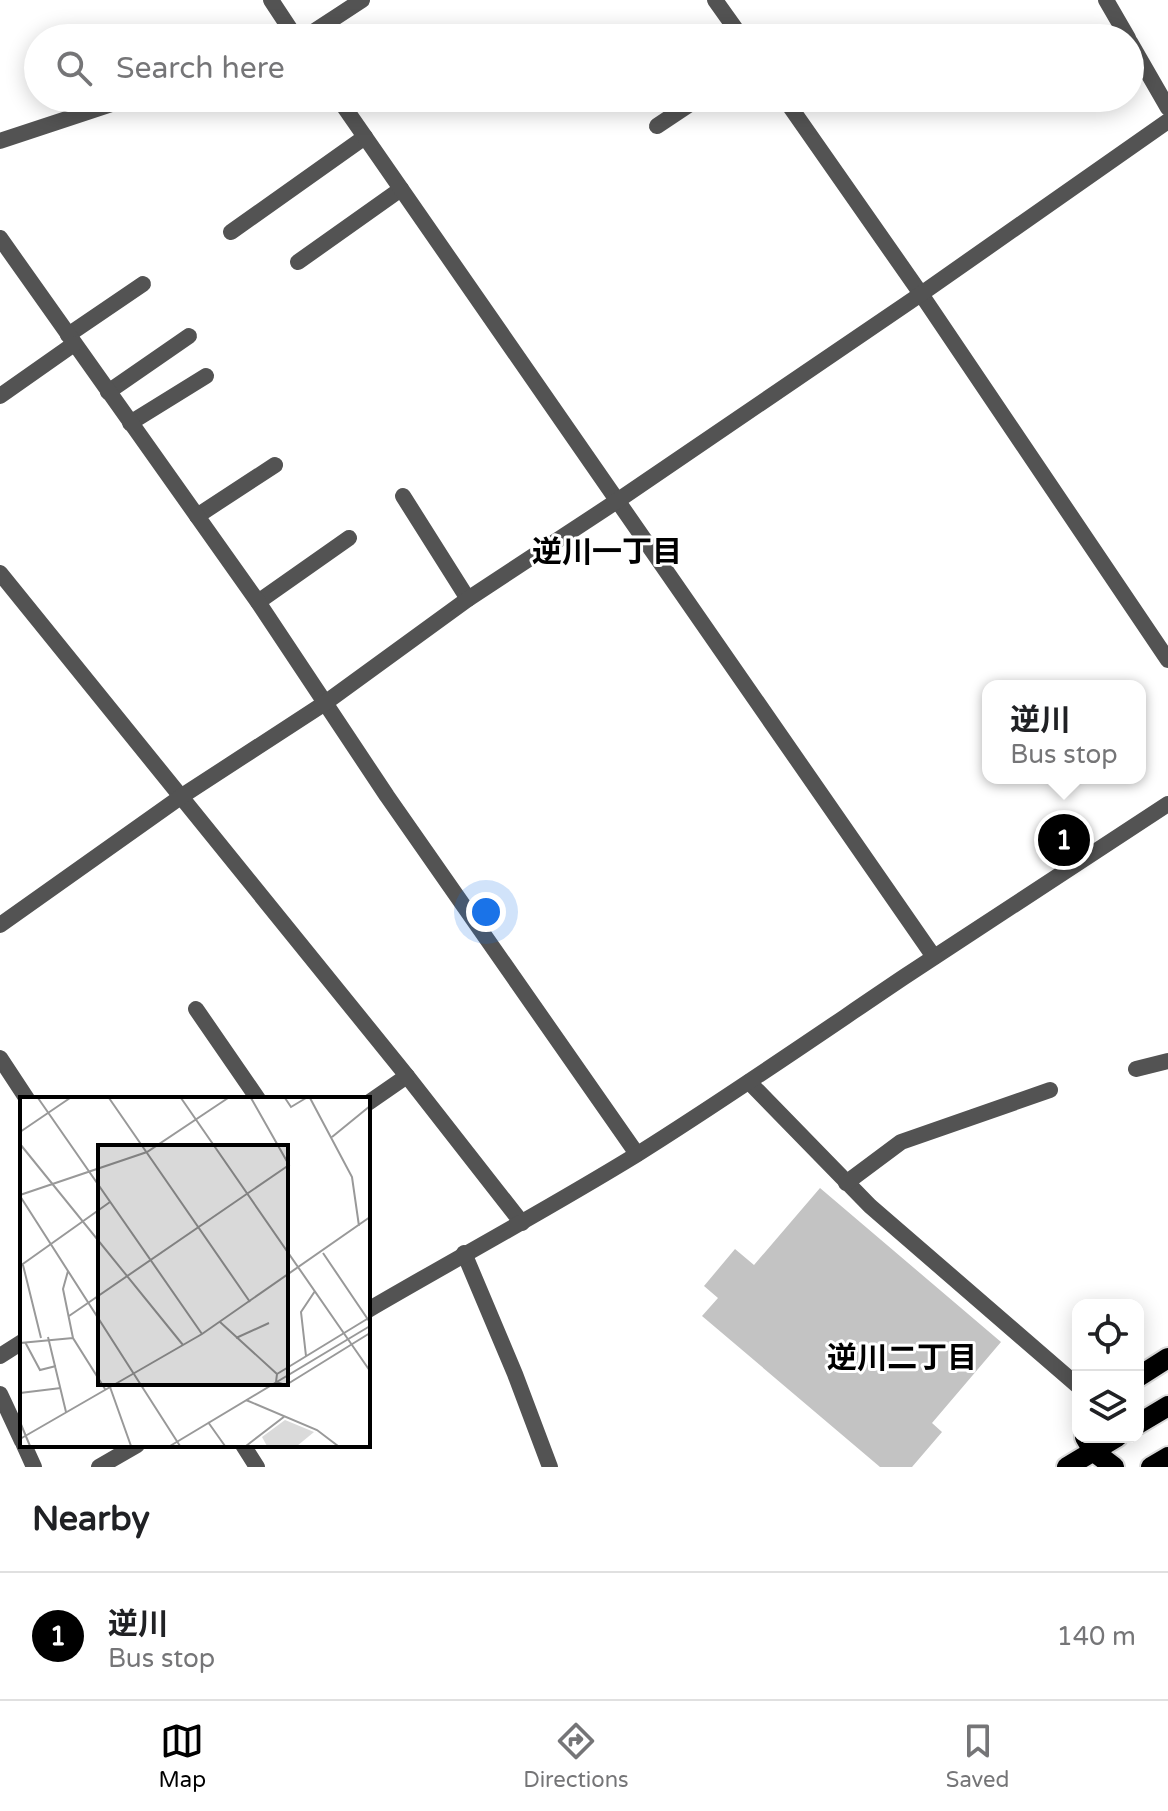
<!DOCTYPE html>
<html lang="en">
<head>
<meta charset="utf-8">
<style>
	:root { --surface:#fff; --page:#f6f6f6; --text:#202124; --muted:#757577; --line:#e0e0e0; --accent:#000 }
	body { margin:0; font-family:"Varela Round","Noto Sans JP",sans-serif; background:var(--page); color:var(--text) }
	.controls { position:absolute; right:24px; bottom:24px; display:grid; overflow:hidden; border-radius:16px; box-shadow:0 4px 20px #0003 }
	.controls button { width:72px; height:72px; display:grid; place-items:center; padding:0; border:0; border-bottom:2px solid var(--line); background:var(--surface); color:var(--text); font:40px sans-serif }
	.you { position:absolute; left:486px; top:912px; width:28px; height:28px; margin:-20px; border:6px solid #fff; border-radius:50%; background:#1a73e8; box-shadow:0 0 0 12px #1a73e833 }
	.badge { display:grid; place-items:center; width:52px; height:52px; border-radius:50%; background:var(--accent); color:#fff; font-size:26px; font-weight:700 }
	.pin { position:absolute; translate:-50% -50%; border:4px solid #fff; box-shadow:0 2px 8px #0006 }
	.popup { position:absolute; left:982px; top:680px; width:164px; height:104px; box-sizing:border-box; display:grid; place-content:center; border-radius:16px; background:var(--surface); filter:drop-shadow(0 2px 6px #0005); font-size:26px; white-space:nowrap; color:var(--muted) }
	.popup b { font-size:30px; color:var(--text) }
	.popup::after { content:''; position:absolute; left:50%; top:100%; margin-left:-16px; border:16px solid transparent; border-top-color:var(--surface) }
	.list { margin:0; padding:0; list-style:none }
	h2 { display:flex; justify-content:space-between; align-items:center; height:104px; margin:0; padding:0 32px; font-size:34px }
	h2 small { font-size:26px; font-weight:400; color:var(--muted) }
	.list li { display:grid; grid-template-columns:52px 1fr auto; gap:24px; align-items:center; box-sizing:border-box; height:128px; padding:0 32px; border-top:2px solid var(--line) }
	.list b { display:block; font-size:30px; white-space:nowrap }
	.list p { margin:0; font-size:26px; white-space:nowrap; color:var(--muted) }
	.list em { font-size:26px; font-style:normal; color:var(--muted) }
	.icon { flex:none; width:44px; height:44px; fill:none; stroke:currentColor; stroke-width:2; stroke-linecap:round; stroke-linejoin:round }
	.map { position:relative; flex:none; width:1168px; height:1467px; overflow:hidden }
	.search { position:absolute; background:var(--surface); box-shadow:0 4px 20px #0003; left:24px; right:24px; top:24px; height:88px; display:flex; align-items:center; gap:20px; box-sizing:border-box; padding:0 28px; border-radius:44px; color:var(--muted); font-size:30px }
	.sheet { height:232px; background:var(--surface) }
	nav { display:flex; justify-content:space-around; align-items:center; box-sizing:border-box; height:112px; border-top:2px solid var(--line); background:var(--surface); font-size:22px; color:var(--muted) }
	nav a { display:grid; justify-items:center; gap:4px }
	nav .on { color:var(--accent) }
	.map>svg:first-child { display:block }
</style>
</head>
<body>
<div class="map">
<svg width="1168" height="1467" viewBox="0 0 1168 1467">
	<rect width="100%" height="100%" fill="#fff"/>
	<polygon fill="#c3c3c3" points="820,1188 1001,1342 932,1423 942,1432 912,1467 880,1467 702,1316 718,1298 704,1286 735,1249 754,1265"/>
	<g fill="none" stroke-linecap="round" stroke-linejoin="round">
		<defs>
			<g id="primary">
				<polyline points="1138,1377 1168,1358"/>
				<polyline points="1138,1424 1168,1406"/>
				<polyline points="1085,1437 1093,1451 1114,1467"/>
				<polyline points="1067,1467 1117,1437"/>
				<polyline points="1151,1467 1168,1457"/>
			</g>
		</defs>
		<use href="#primary" stroke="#dbdbdb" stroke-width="24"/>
		<g stroke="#535353" stroke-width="16">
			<polyline points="231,232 365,137"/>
			<polyline points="298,262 401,189"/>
			<polyline points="68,335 143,284"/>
			<polyline points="108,392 189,336"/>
			<polyline points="130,423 206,376"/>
			<polyline points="403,496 468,599"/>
			<polyline points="197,516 275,465"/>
			<polyline points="258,602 349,538"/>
			<polyline points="196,1009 258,1099"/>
			<polyline points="1136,1069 1168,1061"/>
			<polyline points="368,1103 407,1076"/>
			<polyline points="464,1253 515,1374 550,1467"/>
			<polyline points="0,1356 22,1342"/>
		</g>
		<g stroke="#535353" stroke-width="16">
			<polyline points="271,0 296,38"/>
			<polyline points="715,0 742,38"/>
			<polyline points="1106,0 1128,38"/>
			<polyline points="304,38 362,0"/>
			<polyline points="1130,42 1168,108"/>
			<polyline points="338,98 934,957"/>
			<polyline points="784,98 921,294 1168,660"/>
			<polyline points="657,126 699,98"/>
			<polyline points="0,141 130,98"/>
			<polyline points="0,238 258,602 387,796 637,1154"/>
			<polyline points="0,396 74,344"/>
			<polyline points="0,573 407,1076 522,1223"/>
			<polyline points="0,925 182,796 325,703 468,599 617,501 921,294 1168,121"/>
			<polyline points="749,1082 870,1206 1078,1386"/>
			<polyline points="846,1183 901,1142 1050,1090"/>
			<polyline points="0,1394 22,1441"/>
			<polyline points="24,1445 34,1467"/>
		</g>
		<g stroke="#535353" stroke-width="16">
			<polyline points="0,1058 27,1099"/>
			<path d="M 368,1310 C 457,1258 548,1209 636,1155 C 727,1098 815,1037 904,977 C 992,919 1080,862 1168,804"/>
			<polyline points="243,1445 257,1467"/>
			<polyline points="99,1467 137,1445"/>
		</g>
		<use href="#primary" stroke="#000" stroke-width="20"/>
	</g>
	<g text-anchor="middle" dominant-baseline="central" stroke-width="6" stroke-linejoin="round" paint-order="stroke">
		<g font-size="30" font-weight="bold" fill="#000" stroke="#fff">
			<text x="607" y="552">逆川一丁目</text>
			<text x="902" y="1358">逆川二丁目</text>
		</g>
	</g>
	<g transform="translate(20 1097)">
		<rect width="350" height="350" fill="#fff"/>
		<path d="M 265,323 L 294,335 L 277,349 L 247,349 L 242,340 Z" fill="#dadada"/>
		<path fill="none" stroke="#999" stroke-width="2" d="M 18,1 L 182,237M 89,1 L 230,205M 161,1 L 350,274M 265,1 L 271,10 L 286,1M 290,1 L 332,80 L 339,129M 0,35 L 50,1M 312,40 L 350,9M 0,47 L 163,248M 0,98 L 127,55 L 208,1M 0,99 L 160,349M 303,156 L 349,224M 3,168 L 21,241M 0,169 L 90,105M 48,174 L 43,192 L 53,241 L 85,292M 49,219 L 269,68 L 231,1M 200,225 L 257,277M 28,240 L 46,315M 216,241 L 249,226M 5,245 L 20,273 L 36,269M 0,246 L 53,241M 286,259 L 281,215 L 295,194M 256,285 L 257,277 L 347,222M 256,285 L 266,288 L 350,236M 90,290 L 111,349M 0,296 L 41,291M 226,303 L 297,333 L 318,349M 0,325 L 10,349M 188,325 L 205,349M 0,342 L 182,237 L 350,120M 150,349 L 350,229M 226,349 L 265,319"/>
		<path fill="#000" fill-opacity="0.15" stroke="#000" stroke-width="4" d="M 78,48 L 268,48 L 268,288 L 78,288 Z"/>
		<rect width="350" height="350" fill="none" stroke="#000" stroke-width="4"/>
	</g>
</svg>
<div class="controls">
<button><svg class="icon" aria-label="locate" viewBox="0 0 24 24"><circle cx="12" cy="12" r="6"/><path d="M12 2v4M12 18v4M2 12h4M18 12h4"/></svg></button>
<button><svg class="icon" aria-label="layers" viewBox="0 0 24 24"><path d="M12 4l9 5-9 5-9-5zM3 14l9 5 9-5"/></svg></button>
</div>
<div class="you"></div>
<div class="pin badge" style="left:1064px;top:840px">1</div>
<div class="popup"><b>逆川</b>Bus stop</div>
<div class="search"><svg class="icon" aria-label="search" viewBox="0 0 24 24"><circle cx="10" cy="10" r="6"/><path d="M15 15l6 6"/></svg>Search here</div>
</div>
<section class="sheet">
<h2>Nearby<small></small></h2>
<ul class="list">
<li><span class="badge">1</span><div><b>逆川</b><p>Bus stop</p></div><em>140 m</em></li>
</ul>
</section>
<nav>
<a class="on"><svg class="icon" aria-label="map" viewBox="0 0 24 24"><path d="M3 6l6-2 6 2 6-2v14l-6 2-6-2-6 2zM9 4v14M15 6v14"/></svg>Map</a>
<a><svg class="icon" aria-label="directions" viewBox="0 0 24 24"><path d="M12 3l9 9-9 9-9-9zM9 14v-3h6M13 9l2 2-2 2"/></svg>Directions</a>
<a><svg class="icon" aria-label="saved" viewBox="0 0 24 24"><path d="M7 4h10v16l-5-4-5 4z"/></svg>Saved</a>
</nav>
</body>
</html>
